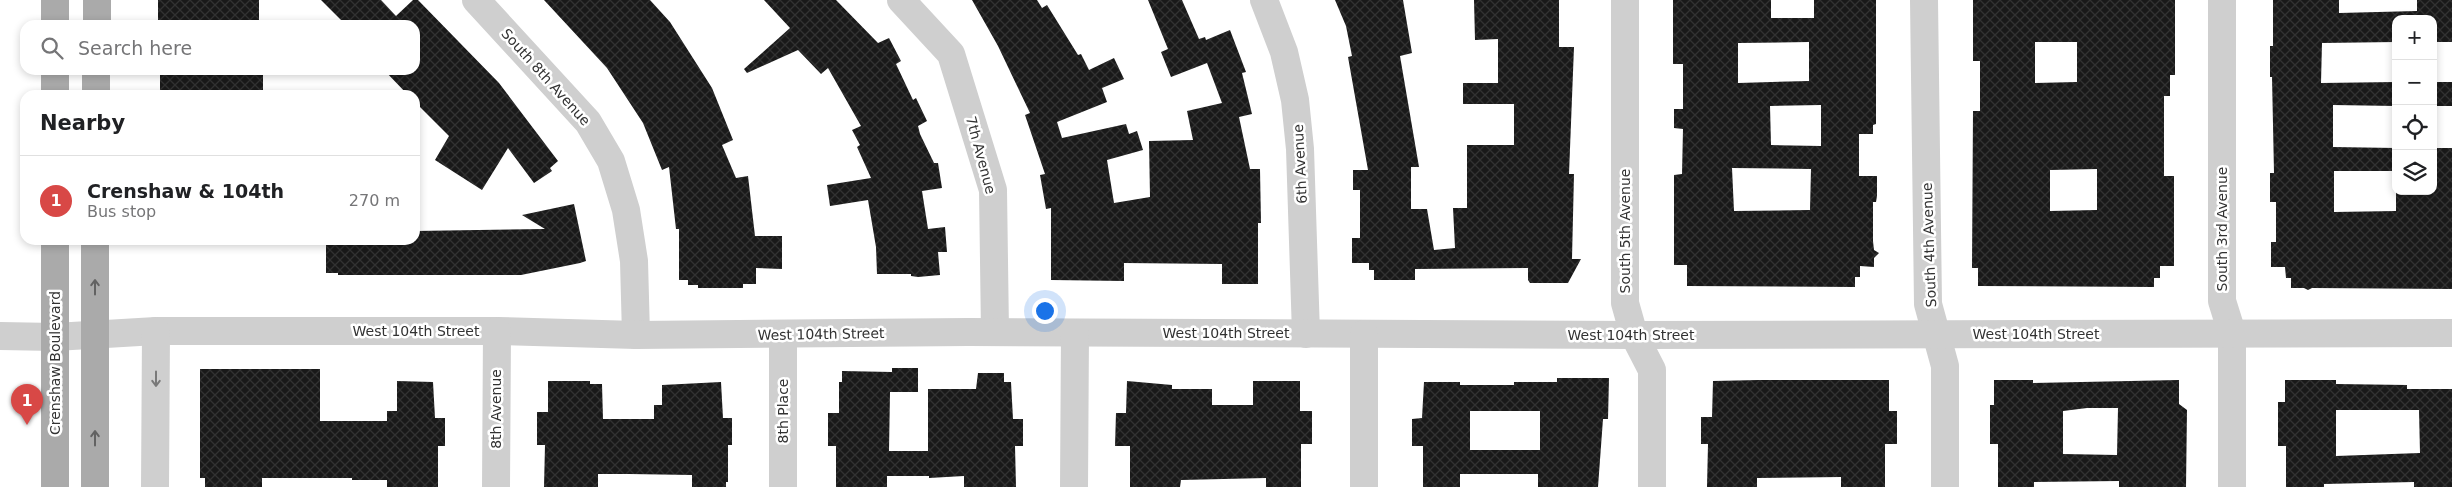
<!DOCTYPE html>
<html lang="en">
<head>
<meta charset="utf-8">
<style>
	:root { --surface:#fff; --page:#f6f6f6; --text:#202124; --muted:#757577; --line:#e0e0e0; --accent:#d84846 }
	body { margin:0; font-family:"DejaVu Sans",sans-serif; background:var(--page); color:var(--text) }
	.controls { position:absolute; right:15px; top:15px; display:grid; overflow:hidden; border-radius:10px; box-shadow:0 2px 8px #0003 }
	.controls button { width:45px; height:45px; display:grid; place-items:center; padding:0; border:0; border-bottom:1px solid var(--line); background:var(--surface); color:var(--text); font:25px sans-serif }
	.you { position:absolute; left:1044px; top:310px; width:18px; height:18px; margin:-12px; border:4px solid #fff; border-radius:50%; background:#1a73e8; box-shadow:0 0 0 8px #1a73e833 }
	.badge { display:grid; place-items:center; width:32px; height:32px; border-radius:50%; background:var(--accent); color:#fff; font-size:16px; font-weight:700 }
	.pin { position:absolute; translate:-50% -41px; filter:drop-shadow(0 1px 2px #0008) }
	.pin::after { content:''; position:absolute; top:26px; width:18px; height:15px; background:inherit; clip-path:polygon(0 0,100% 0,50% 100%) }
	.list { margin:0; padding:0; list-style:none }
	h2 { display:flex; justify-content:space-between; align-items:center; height:65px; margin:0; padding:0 20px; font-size:21px }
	h2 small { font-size:16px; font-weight:400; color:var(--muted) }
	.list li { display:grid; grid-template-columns:32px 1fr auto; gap:15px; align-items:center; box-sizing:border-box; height:90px; padding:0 20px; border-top:1px solid var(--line) }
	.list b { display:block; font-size:19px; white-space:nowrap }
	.list p { margin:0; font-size:16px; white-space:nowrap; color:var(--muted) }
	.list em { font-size:16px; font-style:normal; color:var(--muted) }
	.icon { flex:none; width:28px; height:28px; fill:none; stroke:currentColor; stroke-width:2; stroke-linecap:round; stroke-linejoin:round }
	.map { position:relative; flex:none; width:2452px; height:487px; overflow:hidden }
	.search { position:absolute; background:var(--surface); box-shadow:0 2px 8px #0003; left:20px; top:20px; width:400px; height:55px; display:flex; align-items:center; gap:12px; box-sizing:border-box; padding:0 18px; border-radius:15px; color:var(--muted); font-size:19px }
	.panel { position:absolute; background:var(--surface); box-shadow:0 2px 8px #0003; left:20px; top:90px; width:400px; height:155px; border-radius:15px }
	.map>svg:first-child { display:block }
</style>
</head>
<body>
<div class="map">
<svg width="2452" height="487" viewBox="0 0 2452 487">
	<defs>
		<pattern id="building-cross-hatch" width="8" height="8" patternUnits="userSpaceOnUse" patternTransform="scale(1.25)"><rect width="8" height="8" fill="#191919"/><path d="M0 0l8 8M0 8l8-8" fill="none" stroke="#323232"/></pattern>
	</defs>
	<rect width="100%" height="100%" fill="#fff"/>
	<g fill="url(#building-cross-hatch)" fill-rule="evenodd">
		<rect x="158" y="0" width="101" height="25"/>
		<polygon points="321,0 381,0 396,16 413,0 418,0 499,83 558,161 550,168 552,171 534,183 508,148 482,190 435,160 449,136 415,102 415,95 408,95 384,70 415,70 415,25 346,25"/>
		<polygon points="544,0 650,0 670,22 712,88 733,140 722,145 736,178 748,176 755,236 782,236 782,269 756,268 756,284 743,284 743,288 698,288 698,285 688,285 688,280 679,280 679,229 676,229 669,167 662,170 643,123 607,68"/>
		<polygon points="764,0 836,0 878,43 889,38 901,61 896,64 913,100 916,98 927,121 918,126 920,134 934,163 938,163 942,188 922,191 928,229 945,227 947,252 938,252 940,275 918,277 911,276 911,274 877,274 876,247 868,200 830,206 827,185 871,178 857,147 860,145 852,130 861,126 828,68 821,74 798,50 747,73 744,69 790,28"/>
		<polygon points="972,0 1037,0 1042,8 1047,5 1078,55 1081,54 1089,70 1114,58 1124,79 1102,88 1107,102 1057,122 1062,138 1126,124 1129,134 1137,131 1143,150 1107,160 1114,203 1150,197 1149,141 1193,140 1187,111 1222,103 1207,63 1171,77 1161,52 1168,49 1148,0 1182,0 1199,39 1205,37 1206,40 1230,30 1246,72 1242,73 1252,114 1239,117 1250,169 1260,169 1261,223 1258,223 1258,284 1222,284 1222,264 1124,263 1124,281 1051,280 1051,208 1046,209 1040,175 1045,174 1025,115 1030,113 998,46"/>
		<polygon points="1335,0 1403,0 1412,53 1400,56 1419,167 1411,167 1411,209 1427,209 1434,250 1455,248 1453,208 1467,208 1467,145 1514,145 1514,104 1463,104 1463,83 1498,83 1498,39 1475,40 1474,0 1559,0 1559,47 1574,47 1569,174 1574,174 1572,259 1581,259 1568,283 1530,283 1528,280 1528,268 1415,269 1415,280 1374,280 1374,270 1369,270 1369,263 1352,263 1352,238 1360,238 1360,190 1353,190 1353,170 1368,170 1348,57 1352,56 1346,26"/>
		<path d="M 1673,0 L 1771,0 L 1771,18 L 1814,18 L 1814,0 L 1876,0 L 1876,124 L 1873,125 L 1873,134 L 1859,134 L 1859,176 L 1877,176 L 1877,196 L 1876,202 L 1873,202 L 1873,241 L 1874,250 L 1879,253 L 1874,258 L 1874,267 L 1860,266 L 1860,277 L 1855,277 L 1855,287 L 1687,286 L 1687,265 L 1674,265 L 1674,175 L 1682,174 L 1683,129 L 1674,128 L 1674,109 L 1683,109 L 1683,64 L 1673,64 ZM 1809,42 L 1809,81 L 1738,83 L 1738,43 ZM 1821,105 L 1821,146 L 1771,145 L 1770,106 ZM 1732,168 L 1811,169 L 1810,210 L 1734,211 Z"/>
		<path d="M 1973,0 L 2175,0 L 2175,75 L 2170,75 L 2170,96 L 2164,96 L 2164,176 L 2174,176 L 2174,266 L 2160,266 L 2160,278 L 2154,278 L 2154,287 L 1978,286 L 1978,268 L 1972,268 L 1973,111 L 1980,111 L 1980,61 L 1973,61 ZM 2035,42 L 2077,42 L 2077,82 L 2035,83 ZM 2097,169 L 2097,210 L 2050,211 L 2050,170 Z"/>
		<polygon points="2273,0 2339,0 2339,13 2417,11 2417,0 2452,0 2452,42 2433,42 2433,19 2396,19 2396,42 2322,43 2321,83 2396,82 2396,106 2333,105 2333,147 2396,148 2396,171 2334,171 2334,212 2396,211 2396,191 2433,191 2433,148 2452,148 2452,289 2312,288 2308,290 2304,288 2291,288 2291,278 2286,278 2285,267 2271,267 2271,242 2276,242 2276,202 2270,202 2270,173 2274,173 2272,77 2270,77 2270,46 2273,46"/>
		<rect x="160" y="70" width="103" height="25"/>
		<rect x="2433" y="82" width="19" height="24"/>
		<polygon points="574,204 586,261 580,263 521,275 338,275 338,273 326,273 326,240 415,240 415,231 545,229 522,215"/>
		<polygon points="892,368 918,368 918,392 890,392 889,451 928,451 928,389 976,389 978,373 1004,373 1004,382 1011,382 1013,419 1023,419 1023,446 1015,446 1016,487 964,487 964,476 929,478 929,476 887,476 887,487 836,487 836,446 828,446 828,413 839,413 839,382 842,382 842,371 892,372"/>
		<polygon points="200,369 320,369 320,421 387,421 387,411 397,411 397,381 433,382 435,418 445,418 445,446 438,446 438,487 387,487 387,480 352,480 352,478 262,478 262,487 205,487 205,478 200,478"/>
		<path d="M 1557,378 L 1609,378 L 1608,419 L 1603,419 L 1598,487 L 1538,487 L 1538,474 L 1460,474 L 1460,487 L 1423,487 L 1423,446 L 1412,446 L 1412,419 L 1422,418 L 1424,382 L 1460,382 L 1460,385 L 1514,385 L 1514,382 L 1557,382 ZM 1470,411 L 1540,411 L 1540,450 L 1470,450 Z"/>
		<polygon points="1759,380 1889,380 1889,411 1897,411 1897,444 1885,444 1885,487 1841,487 1841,477 1757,478 1757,487 1707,487 1708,444 1701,444 1701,417 1712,417 1713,381"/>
		<path d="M 1994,380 L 2033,380 L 2033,383 L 2179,380 L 2179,404 L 2187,410 L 2186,487 L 2119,487 L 2119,481 L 2034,482 L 2034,487 L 1998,487 L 1998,444 L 1990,444 L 1990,405 L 1994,405 ZM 2087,408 L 2118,408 L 2117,455 L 2063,454 L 2063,411 Z"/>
		<path d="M 2285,380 L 2336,380 L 2336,384 L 2407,385 L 2407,389 L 2452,389 L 2452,487 L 2414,487 L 2414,482 L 2324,484 L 2324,487 L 2286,487 L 2286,446 L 2278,446 L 2278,402 L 2285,402 ZM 2336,410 L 2419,410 L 2420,453 L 2336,456 Z"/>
		<polygon points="548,381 590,381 590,384 602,384 603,419 654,419 654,405 662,405 662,385 721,382 723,418 732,418 732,445 728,445 728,482 726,482 726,487 692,487 692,475 629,474 598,474 598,487 544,487 545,445 537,445 537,412 548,412"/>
		<polygon points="1127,381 1172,385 1172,389 1212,389 1212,405 1253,405 1253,381 1300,381 1300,411 1312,411 1312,444 1301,444 1301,487 1266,487 1266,478 1181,480 1180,487 1130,487 1130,446 1115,446 1116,413 1126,413"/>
	</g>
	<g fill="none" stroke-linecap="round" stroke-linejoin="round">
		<g stroke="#cfcfcf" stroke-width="28">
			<polyline points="476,0 588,122 611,161 626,210 634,261 636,335"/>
			<polyline points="901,0 951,54 993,190 995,332"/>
			<polyline points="1264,0 1284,52 1295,100 1300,149 1306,334"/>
			<polyline points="1625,0 1625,303 1634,335 1652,370 1652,487"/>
			<polyline points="1924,0 1928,304 1945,366 1945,487"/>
			<polyline points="2222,0 2222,301 2232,333 2232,487"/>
			<polyline points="0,336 55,337 156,331 497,331 636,335 968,332 1634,335 2452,333"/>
			<polyline points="155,487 156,331"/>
			<polyline points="496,487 497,331"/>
			<polyline points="783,487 783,335"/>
			<polyline points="1074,487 1075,333"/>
			<polyline points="1364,487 1364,334"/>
		</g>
		<g stroke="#aaa" stroke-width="28">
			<polyline points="55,25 55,0"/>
			<polyline points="97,25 97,0"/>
			<polyline points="55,95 55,70"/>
			<polyline points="96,95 96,70"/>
			<polyline points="55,240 55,487"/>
			<polyline points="95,487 95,240"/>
		</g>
	</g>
	<defs><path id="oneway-shaft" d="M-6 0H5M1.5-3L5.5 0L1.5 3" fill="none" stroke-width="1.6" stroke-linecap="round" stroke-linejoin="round" transform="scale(1.25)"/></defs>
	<g stroke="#626262">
		<use href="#oneway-shaft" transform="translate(95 287) rotate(-90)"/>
		<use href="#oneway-shaft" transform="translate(95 438) rotate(-90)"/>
	</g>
	<use stroke="#797979" href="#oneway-shaft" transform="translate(156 379) rotate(90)"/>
	<g text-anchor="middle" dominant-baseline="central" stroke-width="5" stroke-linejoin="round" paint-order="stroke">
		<g font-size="14" fill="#323232" stroke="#fff">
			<text transform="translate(546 77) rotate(48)">South 8th Avenue</text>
			<text transform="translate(981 155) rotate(75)">7th Avenue</text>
			<text transform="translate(1300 164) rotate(-93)">6th Avenue</text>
			<text transform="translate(2222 229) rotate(-90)">South 3rd Avenue</text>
			<text transform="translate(1625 231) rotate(-90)">South 5th Avenue</text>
			<text transform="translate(1929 245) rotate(-92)">South 4th Avenue</text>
			<text x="416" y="331">West 104th Street</text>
			<text x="1226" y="333">West 104th Street</text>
			<text transform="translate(821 334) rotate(-1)">West 104th Street</text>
			<text x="2036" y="334">West 104th Street</text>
			<text x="1631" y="335">West 104th Street</text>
			<text transform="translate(55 363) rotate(-90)">Crenshaw Boulevard</text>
			<text transform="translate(496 409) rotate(-90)">8th Avenue</text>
			<text transform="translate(783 411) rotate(-90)">8th Place</text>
		</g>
	</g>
</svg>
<div class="controls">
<button>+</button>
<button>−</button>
<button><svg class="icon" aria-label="locate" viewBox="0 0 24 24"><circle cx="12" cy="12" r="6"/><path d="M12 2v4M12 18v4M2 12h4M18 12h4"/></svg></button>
<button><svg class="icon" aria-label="layers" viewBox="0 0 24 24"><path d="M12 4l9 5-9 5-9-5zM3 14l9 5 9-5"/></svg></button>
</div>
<div class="you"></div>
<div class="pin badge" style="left:27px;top:425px">1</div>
<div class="search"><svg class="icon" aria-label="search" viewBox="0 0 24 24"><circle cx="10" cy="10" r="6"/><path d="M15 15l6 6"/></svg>Search here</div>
<section class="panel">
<h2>Nearby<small></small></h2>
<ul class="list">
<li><span class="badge">1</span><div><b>Crenshaw &amp; 104th</b><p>Bus stop</p></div><em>270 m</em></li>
</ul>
</section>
</div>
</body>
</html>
